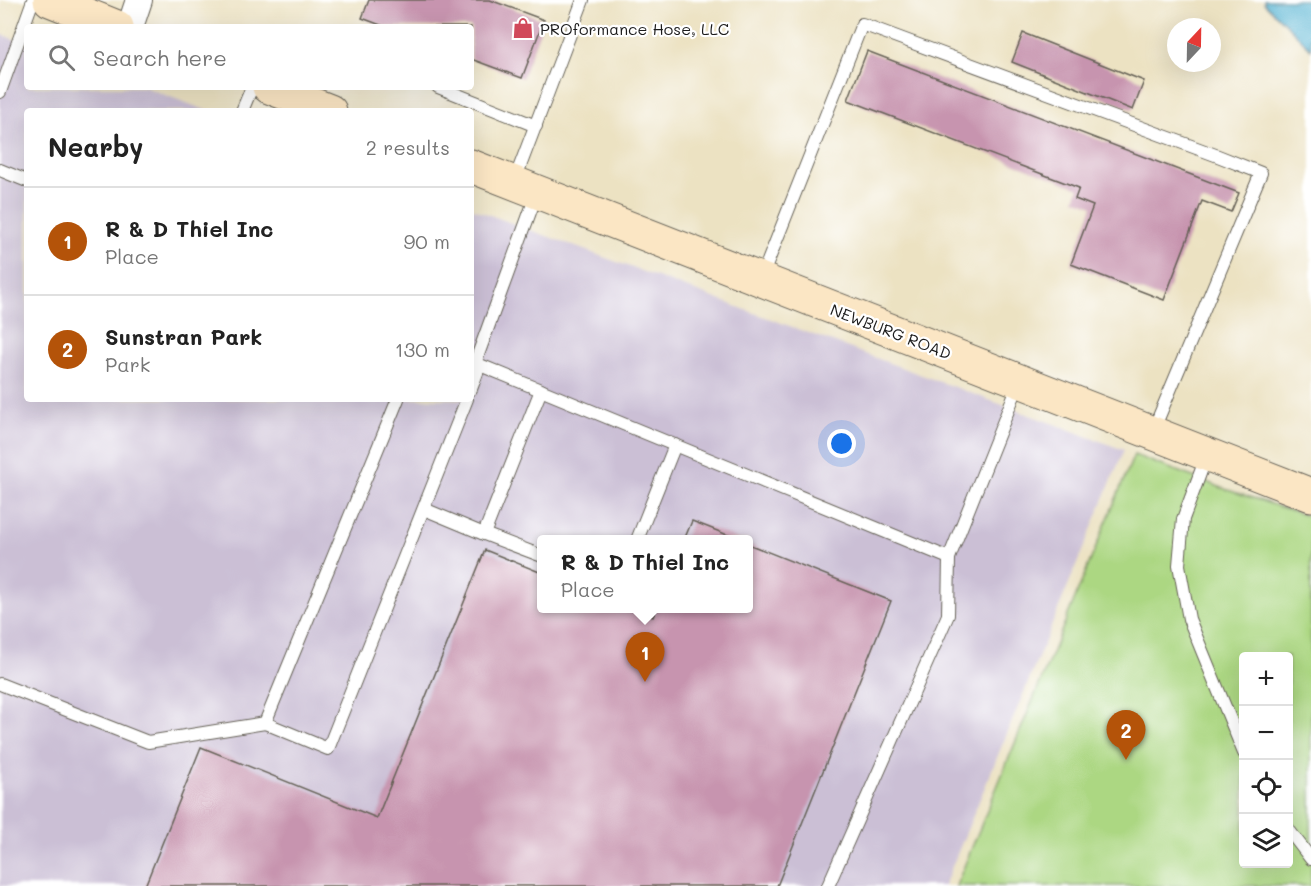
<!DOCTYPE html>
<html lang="en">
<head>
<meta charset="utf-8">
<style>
	:root { --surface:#fff; --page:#f6f6f6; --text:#222; --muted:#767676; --line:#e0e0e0; --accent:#b45309 }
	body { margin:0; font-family:Mali,sans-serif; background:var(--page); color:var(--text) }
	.controls { position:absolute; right:18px; bottom:18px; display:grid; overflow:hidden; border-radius:6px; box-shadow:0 6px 24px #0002 }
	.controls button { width:54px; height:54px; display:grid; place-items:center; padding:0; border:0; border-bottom:2px solid var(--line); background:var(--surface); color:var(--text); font:30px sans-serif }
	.compass { position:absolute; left:1167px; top:18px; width:54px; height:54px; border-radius:50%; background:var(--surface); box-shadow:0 6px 24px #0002; rotate:22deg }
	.you { position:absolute; left:842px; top:444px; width:21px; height:21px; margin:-15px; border:4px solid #fff; border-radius:50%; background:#1a73e8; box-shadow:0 0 0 9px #1a73e833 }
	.badge { display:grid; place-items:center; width:39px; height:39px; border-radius:50%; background:var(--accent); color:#fff; font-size:20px; font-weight:700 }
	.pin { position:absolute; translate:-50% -50px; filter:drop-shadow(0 2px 3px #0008) }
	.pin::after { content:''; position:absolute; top:32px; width:21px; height:18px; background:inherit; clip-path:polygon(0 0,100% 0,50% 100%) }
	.popup { position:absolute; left:537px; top:535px; width:216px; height:78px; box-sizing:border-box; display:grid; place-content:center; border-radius:6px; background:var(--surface); filter:drop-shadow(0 2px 4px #0005); font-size:20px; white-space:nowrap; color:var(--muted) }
	.popup b { font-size:22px; color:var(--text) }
	.popup::after { content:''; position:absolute; left:50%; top:100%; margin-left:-12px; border:12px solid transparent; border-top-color:var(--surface) }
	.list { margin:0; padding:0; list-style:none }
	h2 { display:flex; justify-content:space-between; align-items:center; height:78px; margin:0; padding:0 24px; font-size:26px }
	h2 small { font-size:20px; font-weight:400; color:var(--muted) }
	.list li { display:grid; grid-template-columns:39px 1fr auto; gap:18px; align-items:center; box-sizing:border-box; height:108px; padding:0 24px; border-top:2px solid var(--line) }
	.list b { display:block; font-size:22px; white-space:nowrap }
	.list p { margin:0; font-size:20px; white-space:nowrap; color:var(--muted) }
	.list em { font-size:20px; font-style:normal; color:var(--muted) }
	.icon { flex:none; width:33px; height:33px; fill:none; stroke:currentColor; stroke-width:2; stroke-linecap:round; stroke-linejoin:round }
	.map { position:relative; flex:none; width:1311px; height:886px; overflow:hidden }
	.search { position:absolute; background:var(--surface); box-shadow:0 6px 24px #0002; left:24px; top:24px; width:450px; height:66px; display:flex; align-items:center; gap:15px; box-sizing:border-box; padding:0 21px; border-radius:6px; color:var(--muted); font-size:22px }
	.panel { position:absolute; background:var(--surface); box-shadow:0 6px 24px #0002; left:24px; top:108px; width:450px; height:294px; border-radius:6px }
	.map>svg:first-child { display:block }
</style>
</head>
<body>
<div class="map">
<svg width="1311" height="886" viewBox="0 0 1311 886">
	<rect width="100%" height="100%" fill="#fff"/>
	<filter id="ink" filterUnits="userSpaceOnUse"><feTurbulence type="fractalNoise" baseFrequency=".0167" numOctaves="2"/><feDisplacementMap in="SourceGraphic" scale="12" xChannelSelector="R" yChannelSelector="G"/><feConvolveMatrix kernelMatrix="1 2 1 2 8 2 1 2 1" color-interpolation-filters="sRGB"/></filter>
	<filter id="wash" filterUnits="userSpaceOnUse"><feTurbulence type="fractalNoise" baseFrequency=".008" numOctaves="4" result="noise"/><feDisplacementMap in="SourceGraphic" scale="24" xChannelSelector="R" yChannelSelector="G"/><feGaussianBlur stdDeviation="1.35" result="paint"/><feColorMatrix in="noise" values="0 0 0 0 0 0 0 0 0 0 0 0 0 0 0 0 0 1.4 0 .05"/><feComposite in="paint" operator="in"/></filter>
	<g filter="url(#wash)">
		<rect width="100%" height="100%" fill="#ece2c2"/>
		<path fill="#cbbfd5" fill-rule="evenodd" d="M 0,34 L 27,44 L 27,87 L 144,87 L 208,111 L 27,111 L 27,399 L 471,399 L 471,208 L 1124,450 L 944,886 L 0,886 ZM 542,540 L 748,540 L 748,608 L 542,608 Z"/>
		<path fill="#acd782" stroke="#647a4f" stroke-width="1.5" fill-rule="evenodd" d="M 1134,455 L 1225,489 L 1311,517 L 1311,886 L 956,886 ZM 1244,656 L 1288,656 L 1288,864 L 1244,864 Z"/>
		<polygon fill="#53b2d1" stroke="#386776" stroke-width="1.5" points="1264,0 1311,0 1311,49 1264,3"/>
		<g id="blocks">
			<g fill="#c794af">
				<polygon points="369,0 490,0 544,20 522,78 471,59 471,27 386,27 362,18"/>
				<polygon points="1023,33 1144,81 1133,110 1012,62"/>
				<polygon points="867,51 1239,193 1231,212 1202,201 1164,300 1071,264 1093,206 1075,199 1079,188 848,100"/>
				<polygon points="692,521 738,539 738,540 684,540"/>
				<polygon points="748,544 891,601 777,886 145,886 201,747 377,818 485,550 542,573 542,608 631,608 653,617 657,608 748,608"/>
			</g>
		</g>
	</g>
	<g filter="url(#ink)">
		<use href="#blocks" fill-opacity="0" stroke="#656156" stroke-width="1.5"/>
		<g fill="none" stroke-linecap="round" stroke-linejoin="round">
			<defs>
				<g id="lane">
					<polyline points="438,87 536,126"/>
					<polyline points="0,92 33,0"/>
					<polyline points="242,111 252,87"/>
					<polyline points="0,170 27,181"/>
					<polyline points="514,182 583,0"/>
					<polyline points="537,193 475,363 949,558 1019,383"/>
					<polyline points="761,279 862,24 1218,156 1261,173 1153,431"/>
					<polyline points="471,389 480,365"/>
					<polyline points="541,390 484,534 542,556"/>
					<polyline points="1207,455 1183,519 1179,565 1189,619 1244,753"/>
					<polyline points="424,509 484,534"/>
					<polyline points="637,540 675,445"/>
					<polyline points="0,684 148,742 265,723 398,399"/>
					<polyline points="265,723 328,749 467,399"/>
					<polyline points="1288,829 1311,859"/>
					<polyline points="828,886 948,615 949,558"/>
				</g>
				<polyline id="street" points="130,27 139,0"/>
				<g id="secondary">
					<polyline points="50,0 117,27"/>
					<polyline points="269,87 330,111"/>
					<polyline points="471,166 1311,495"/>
				</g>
			</defs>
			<use href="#lane" stroke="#656156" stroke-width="14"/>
			<use href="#street" stroke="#656156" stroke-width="28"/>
			<use href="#secondary" stroke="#656156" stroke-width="35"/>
			<use href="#lane" stroke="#fff" stroke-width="12"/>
			<use href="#street" stroke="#fff" stroke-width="26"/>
			<use href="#secondary" stroke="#fbe6c4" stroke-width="33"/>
		</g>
	</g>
	<defs>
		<symbol id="shop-bare" viewBox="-9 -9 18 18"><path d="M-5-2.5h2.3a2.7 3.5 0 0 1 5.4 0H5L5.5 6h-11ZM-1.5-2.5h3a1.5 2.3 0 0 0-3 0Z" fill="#d1495b" stroke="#fff" stroke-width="2.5" paint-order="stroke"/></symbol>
	</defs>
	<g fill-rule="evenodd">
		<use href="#shop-bare" x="508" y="13" width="30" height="30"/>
	</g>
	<g text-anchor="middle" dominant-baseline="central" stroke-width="4.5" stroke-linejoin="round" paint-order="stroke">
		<g font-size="16" fill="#1c1c1c" stroke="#fff" text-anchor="start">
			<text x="540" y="28">PROformance Hose, LLC</text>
		</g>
		<g font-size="16" fill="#1c1c1c" stroke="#fff">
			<text transform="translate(891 331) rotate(21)">NEWBURG ROAD</text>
		</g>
	</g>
</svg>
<div class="controls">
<button>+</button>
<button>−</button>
<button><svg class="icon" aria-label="locate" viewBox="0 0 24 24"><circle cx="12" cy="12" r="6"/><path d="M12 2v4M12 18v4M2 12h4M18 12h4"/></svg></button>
<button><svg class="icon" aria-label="layers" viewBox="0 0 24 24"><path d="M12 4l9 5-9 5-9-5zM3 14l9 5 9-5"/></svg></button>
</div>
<svg class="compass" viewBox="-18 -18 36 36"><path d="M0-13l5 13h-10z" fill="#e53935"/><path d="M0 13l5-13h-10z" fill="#767676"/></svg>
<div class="you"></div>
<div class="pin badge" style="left:645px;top:682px">1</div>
<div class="popup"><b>R &amp; D Thiel Inc</b>Place</div>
<div class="pin badge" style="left:1126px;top:760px">2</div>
<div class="search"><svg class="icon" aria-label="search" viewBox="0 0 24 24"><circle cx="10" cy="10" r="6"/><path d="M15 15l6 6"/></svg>Search here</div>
<section class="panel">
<h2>Nearby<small>2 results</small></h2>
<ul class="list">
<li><span class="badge">1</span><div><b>R &amp; D Thiel Inc</b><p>Place</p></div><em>90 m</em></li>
<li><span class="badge">2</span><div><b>Sunstran Park</b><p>Park</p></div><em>130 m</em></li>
</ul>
</section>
</div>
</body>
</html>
